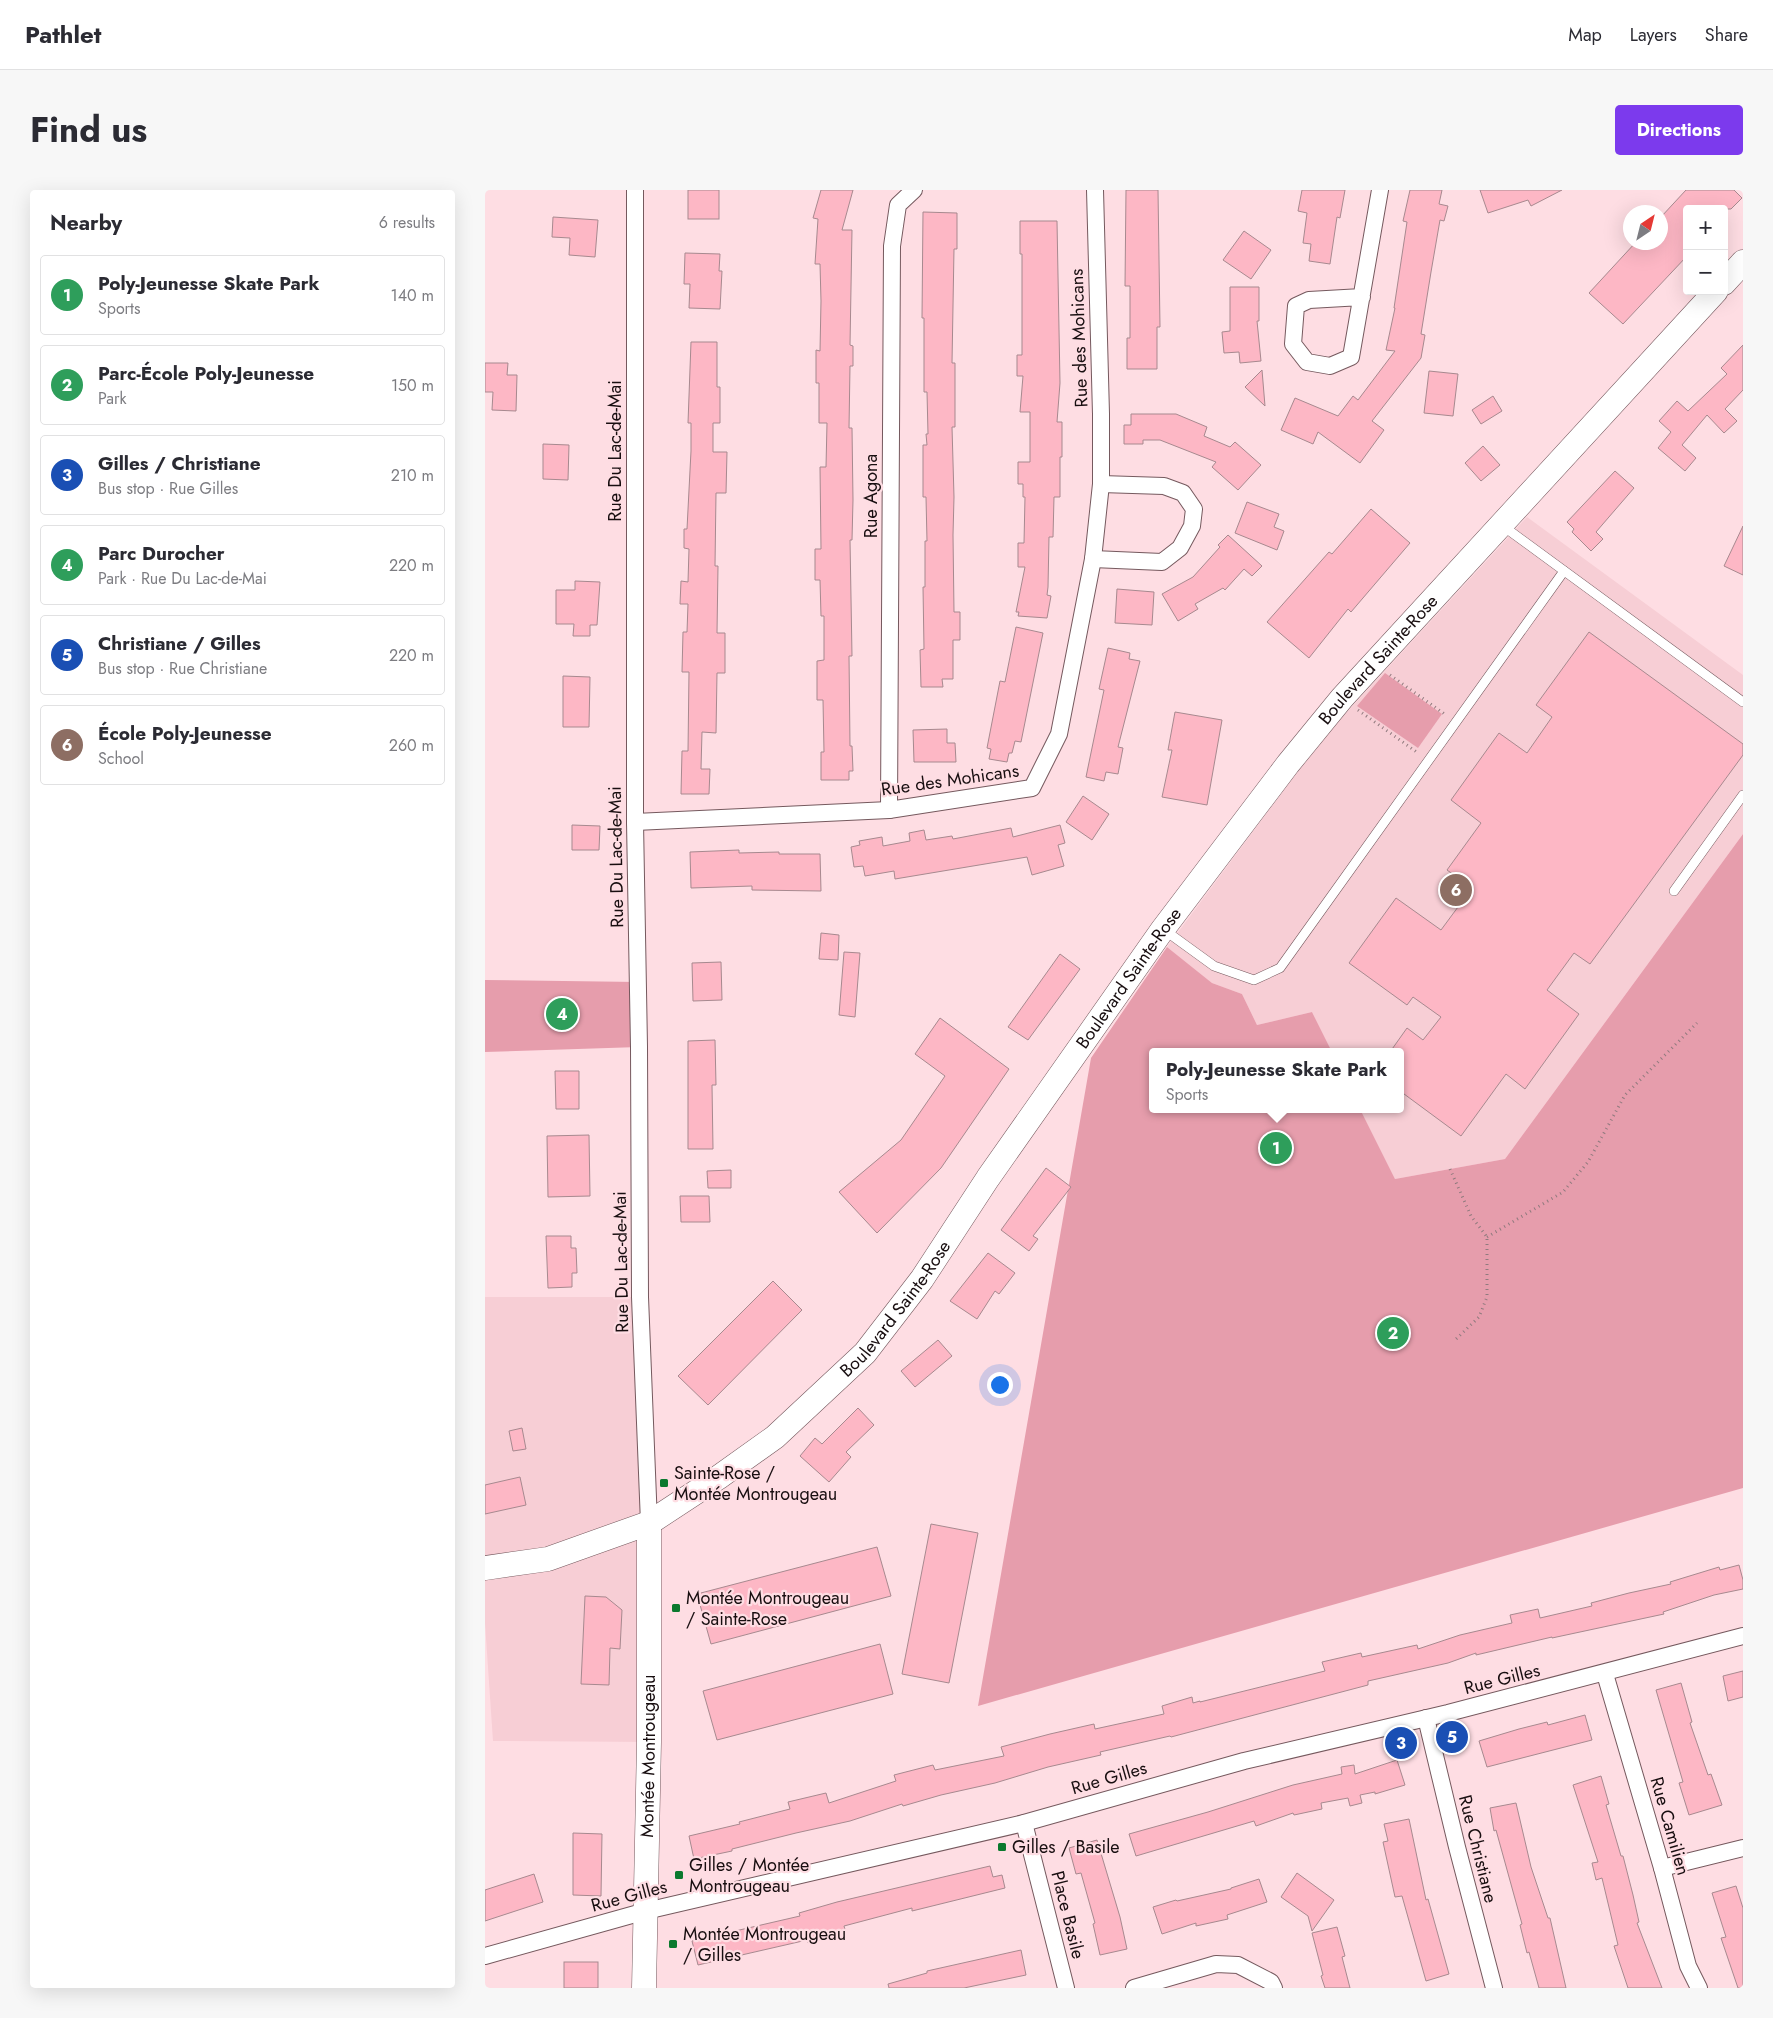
<!DOCTYPE html>
<html lang="en">
<head>
<meta charset="utf-8">
<style>
	:root { --surface:#fff; --page:#f7f7f7; --text:#2b2b33; --muted:#7c7c81; --line:#e1e1e2; --accent:#7c3aed }
	body { margin:0; font-family:Jost,sans-serif; background:var(--page); color:var(--text) }
	.controls { position:absolute; right:15px; top:15px; display:grid; overflow:hidden; border-radius:5px; box-shadow:0 5px 20px #0002 }
	.controls button { width:45px; height:45px; display:grid; place-items:center; padding:0; border:0; border-bottom:1px solid var(--line); background:var(--surface); color:var(--text); font:25px sans-serif }
	.compass { position:absolute; left:1138px; top:15px; width:45px; height:45px; border-radius:50%; background:var(--surface); box-shadow:0 5px 20px #0002; rotate:35deg }
	.you { position:absolute; left:514px; top:1194px; width:18px; height:18px; margin:-12px; border:4px solid #fff; border-radius:50%; background:#1a73e8; box-shadow:0 0 0 8px #1a73e833 }
	.badge { display:grid; place-items:center; width:32px; height:32px; border-radius:50%; background:var(--accent); color:#fff; font-size:16px; font-weight:700 }
	.pin { position:absolute; translate:-50% -50%; border:2px solid #fff; box-shadow:0 1px 5px #0006 }
	.popup { position:absolute; left:664px; top:858px; width:255px; height:65px; box-sizing:border-box; display:grid; place-content:center; border-radius:5px; background:var(--surface); filter:drop-shadow(0 1px 4px #0005); font-size:16px; white-space:nowrap; color:var(--muted) }
	.popup b { font-size:19px; color:var(--text) }
	.popup::after { content:''; position:absolute; left:50%; top:100%; margin-left:-10px; border:10px solid transparent; border-top-color:var(--surface) }
	.list { margin:0; padding:0; list-style:none }
	h2 { display:flex; justify-content:space-between; align-items:center; height:65px; margin:0; padding:0 20px; font-size:21px }
	h2 small { font-size:16px; font-weight:400; color:var(--muted) }
	.list li { display:grid; grid-template-columns:32px 1fr auto; gap:15px; align-items:center; box-sizing:border-box; height:80px; margin:0 10px 10px; padding:0 10px; border:1px solid var(--line); border-radius:5px }
	.list b { display:block; font-size:19px; white-space:nowrap }
	.list p { margin:0; font-size:16px; white-space:nowrap; color:var(--muted) }
	.list em { font-size:16px; font-style:normal; color:var(--muted) }
	.map { position:relative; flex:none; width:1258px; height:1798px; overflow:hidden; border-radius:5px }
	header { display:flex; align-items:center; gap:30px; box-sizing:border-box; height:70px; padding:0 25px; background:var(--surface); border-bottom:1px solid var(--line) }
	header strong { font-size:24px }
	nav { display:flex; gap:28px; margin-inline-start:auto; font-size:18px }
	.intro { display:flex; align-items:center; justify-content:space-between; box-sizing:border-box; height:120px; padding:0 30px }
	h1 { margin:0; font-size:35px }
	.button { padding:12px 22px; border-radius:5px; background:var(--accent); color:#fff; font-size:18px; font-weight:700 }
	main { display:flex; gap:30px; padding:0 30px }
	aside { flex:1; background:var(--surface); border-radius:5px; box-shadow:0 5px 20px #0002 }
	.map>svg:first-child { display:block }
</style>
</head>
<body>
<header>
<strong>Pathlet</strong>
<nav><a>Map</a><a>Layers</a><a>Share</a></nav>
</header>
<div class="intro"><h1>Find us</h1><a class="button">Directions</a></div>
<main>
<aside>
<h2>Nearby<small>6 results</small></h2>
<ul class="list">
<li><span class="badge" style="background:#2e9e5b">1</span><div><b>Poly-Jeunesse Skate Park</b><p>Sports</p></div><em>140 m</em></li>
<li><span class="badge" style="background:#2e9e5b">2</span><div><b>Parc-École Poly-Jeunesse</b><p>Park</p></div><em>150 m</em></li>
<li><span class="badge" style="background:#1a4fb4">3</span><div><b>Gilles / Christiane</b><p>Bus stop · Rue Gilles</p></div><em>210 m</em></li>
<li><span class="badge" style="background:#2e9e5b">4</span><div><b>Parc Durocher</b><p>Park · Rue Du Lac-de-Mai</p></div><em>220 m</em></li>
<li><span class="badge" style="background:#1a4fb4">5</span><div><b>Christiane / Gilles</b><p>Bus stop · Rue Christiane</p></div><em>220 m</em></li>
<li><span class="badge" style="background:#8d6e63">6</span><div><b>École Poly-Jeunesse</b><p>School</p></div><em>260 m</em></li>
</ul>
</aside>
<div class="map">
<svg width="1258" height="1798" viewBox="0 0 1258 1798">
	<rect width="100%" height="100%" fill="#fedde3"/>
	<g fill="#f7ced5">
		<polygon points="1042,327 1258,485 1258,644 1020,969 910,989 875,919 915,919 915,862 847,862 827,822 772,835 757,804 727,793 682,757 838,548"/>
		<polygon points="0,1107 155,1107 164,1552 8,1551 0,1433"/>
	</g>
	<g fill="#e69dac">
		<polygon points="900,483 957,524 933,558 872,516"/>
		<polygon points="1258,644 1258,1298 493,1516 606,868 682,757 727,793 757,804 772,835 827,822 847,862 667,862 667,919 875,919 910,989 1020,969"/>
		<polygon points="0,790 153,792 154,857 0,862"/>
	</g>
	<g fill="#fdb7c5" stroke="#a7898f">
		<rect x="203" y="0" width="31" height="29"/>
		<polygon points="336,0 368,0 357,40 367,40 365,155 368,156 368,176 365,176 364,238 367,238 368,310 367,350 365,350 367,466 364,466 365,556 367,556 368,581 364,581 364,590 336,590 336,562 339,562 338,510 332,510 332,471 339,470 339,426 336,426 335,390 330,390 330,359 336,359 335,277 341,277 342,233 334,233 334,193 331,193 331,160 335,161 336,111 335,74 330,74 333,29 328,28"/>
		<polygon points="641,0 673,0 675,137 672,137 672,179 642,179 642,148 645,148 645,96 640,96"/>
		<polygon points="817,0 860,0 855,28 852,27 845,74 824,71 826,54 818,53 822,23 813,21"/>
		<polygon points="925,0 957,0 954,14 963,16 959,31 955,30 946,82 936,144 940,145 936,168 887,231 899,240 875,273 833,242 828,254 796,240 810,208 853,226 868,206 873,210 910,161 901,160 910,118 909,118 922,32 918,31"/>
		<polygon points="995,0 1077,0 1046,16 1043,10 1003,23"/>
		<polygon points="1201,0 1249,0 1257,8 1246,19 1202,19 1202,66 1138,134 1104,103 1151,52 1176,52 1176,27"/>
		<polygon points="438,22 472,23 472,59 469,59 467,173 470,173 470,237 467,237 469,307 468,345 469,422 475,422 475,450 468,450 468,489 457,489 458,497 436,497 435,460 439,459 438,397 440,397 440,351 442,351 441,307 438,307 438,255 442,255 441,244 443,244 442,202 439,202 439,128 437,128"/>
		<polygon points="68,27 113,30 110,67 84,65 85,48 67,47"/>
		<polygon points="535,31 572,31 575,193 572,232 577,232 577,267 575,267 575,307 569,307 568,347 564,347 563,397 562,405 566,406 562,428 533,426 534,422 531,422 540,377 533,377 533,353 539,353 540,307 538,307 538,294 533,294 533,272 545,272 545,222 535,222 538,186 532,186 532,165 537,165 537,64 535,64"/>
		<polygon points="759,41 786,60 766,89 738,70"/>
		<polygon points="200,63 235,64 234,81 237,81 235,119 204,118 205,94 199,94"/>
		<polygon points="745,97 774,97 774,131 772,131 776,171 755,173 754,162 739,163 737,142 745,141"/>
		<polygon points="206,152 232,152 232,197 235,197 235,233 228,233 228,262 242,262 241,303 231,303 230,376 233,376 232,443 240,443 240,483 232,483 231,543 217,542 216,579 225,579 224,604 196,604 197,561 203,561 204,482 197,482 198,442 202,442 203,414 195,414 196,391 203,392 204,359 199,358 199,339 202,339 206,261 206,233 203,233"/>
		<polygon points="1258,155 1258,200 1240,219 1252,231 1239,243 1222,225 1197,255 1211,268 1200,281 1173,258 1186,242 1174,231 1192,211 1203,221 1242,184 1236,178"/>
		<polygon points="0,173 23,173 22,185 32,185 31,221 7,220 8,202 0,202"/>
		<polygon points="777,180 780,216 760,197"/>
		<polygon points="944,181 973,184 968,226 939,223"/>
		<polygon points="1008,206 1017,221 996,234 987,220"/>
		<polygon points="646,224 691,224 722,237 719,246 745,257 750,252 776,275 753,300 727,277 731,272 675,250 658,250 658,254 639,254 639,235 646,235"/>
		<polygon points="58,254 84,255 83,290 58,289"/>
		<polygon points="998,256 1015,275 996,291 980,273"/>
		<polygon points="1130,281 1149,298 1111,342 1118,349 1106,361 1087,342 1089,339 1082,332"/>
		<polygon points="762,312 794,324 789,337 799,341 792,360 750,343"/>
		<polygon points="886,319 925,353 866,422 863,419 824,468 782,432 844,362 847,364"/>
		<polygon points="1258,336 1258,385 1239,376"/>
		<polygon points="743,345 777,376 767,386 759,379 740,400 738,398 710,414 713,419 693,431 677,404 708,387 735,357 733,355"/>
		<polygon points="90,391 115,392 112,435 105,435 105,446 88,446 89,434 71,434 71,400 90,400"/>
		<polygon points="632,399 669,402 667,435 630,433"/>
		<polygon points="531,437 558,443 536,552 530,551 527,563 524,563 522,572 504,569 506,559 502,558 515,491 520,492"/>
		<polygon points="1104,442 1258,554 1258,565 1105,774 1089,763 1062,800 1094,824 1040,899 1021,884 976,946 915,901 915,862 905,862 922,838 938,850 956,827 928,807 922,815 864,773 911,708 956,740 987,698 962,680 996,633 966,610 1014,543 1042,563 1067,527 1051,515"/>
		<polygon points="623,458 645,463 644,469 655,471 633,557 638,558 633,584 621,582 619,591 601,587 619,500 614,499"/>
		<polygon points="78,486 105,487 104,537 78,537"/>
		<polygon points="690,522 737,530 722,615 677,607 687,560 683,560"/>
		<polygon points="462,539 462,553 470,553 471,572 429,572 428,540"/>
		<polygon points="598,606 624,624 607,650 581,632"/>
		<polygon points="87,635 115,636 114,660 87,660"/>
		<polygon points="575,635 580,653 573,655 579,676 547,685 542,667 410,689 409,681 380,686 378,676 369,677 366,657 375,655 374,651 397,647 398,656 425,651 424,643 439,640 441,650 467,646 468,649 526,638 528,647"/>
		<polygon points="254,660 254,663 294,662 294,664 335,664 336,701 267,700 267,696 206,698 205,662"/>
		<polygon points="336,743 354,745 353,770 334,769"/>
		<polygon points="359,762 375,763 370,827 354,825"/>
		<polygon points="575,764 595,779 543,850 523,837"/>
		<polygon points="236,772 237,810 208,811 207,773"/>
		<polygon points="455,828 524,879 456,978 392,1043 354,1002 416,950 460,886 430,864"/>
		<polygon points="230,850 231,895 227,895 228,959 203,959 203,851"/>
		<polygon points="70,881 94,881 94,919 71,919"/>
		<polygon points="104,945 105,1006 63,1007 62,946"/>
		<polygon points="561,978 586,997 548,1046 553,1049 544,1061 516,1040"/>
		<polygon points="246,980 246,998 223,998 222,981"/>
		<polygon points="195,1006 224,1006 225,1032 196,1032"/>
		<polygon points="61,1046 86,1046 86,1058 91,1058 92,1083 87,1083 87,1097 63,1098"/>
		<polygon points="503,1063 530,1083 514,1104 510,1101 492,1129 465,1111"/>
		<polygon points="288,1091 317,1120 223,1215 193,1186"/>
		<polygon points="453,1150 467,1166 430,1197 416,1181"/>
		<polygon points="373,1218 389,1235 361,1262 366,1267 344,1292 315,1266 330,1248 337,1254"/>
		<polygon points="37,1238 41,1259 28,1261 24,1241"/>
		<polygon points="35,1287 41,1315 0,1324 0,1295"/>
		<polygon points="446,1334 493,1343 464,1493 417,1484"/>
		<polygon points="392,1357 406,1406 226,1454 212,1404"/>
		<polygon points="1254,1375 1258,1390 1258,1399 1229,1405 1178,1422 1179,1424 1067,1448 1067,1447 991,1465 991,1463 963,1473 883,1491 883,1495 686,1547 685,1546 615,1562 616,1565 563,1577 510,1593 456,1605 418,1616 417,1614 365,1631 311,1643 247,1659 247,1661 209,1669 204,1646 255,1634 254,1632 305,1619 303,1612 341,1603 344,1613 411,1591 409,1585 448,1575 450,1580 519,1566 516,1557 565,1544 609,1534 610,1539 679,1524 677,1516 707,1507 708,1513 715,1511 715,1512 840,1481 837,1472 876,1463 877,1467 932,1455 933,1459 975,1445 1027,1433 1025,1425 1053,1419 1055,1428 1107,1416 1106,1413 1144,1403 1186,1394 1185,1392 1234,1377 1235,1380"/>
		<polygon points="100,1406 121,1407 137,1420 135,1459 125,1458 124,1495 96,1494"/>
		<polygon points="395,1454 408,1504 232,1550 218,1501"/>
		<polygon points="1258,1481 1258,1507 1243,1511 1238,1486"/>
		<polygon points="1196,1493 1207,1532 1205,1533 1223,1585 1226,1584 1237,1615 1204,1625 1194,1593 1198,1592 1171,1500"/>
		<polygon points="1100,1525 1107,1550 1002,1577 994,1551 1034,1539 1062,1532 1063,1535"/>
		<polygon points="912,1570 920,1595 890,1604 890,1602 875,1605 877,1613 865,1616 863,1608 836,1613 837,1619 809,1625 808,1623 771,1636 769,1631 651,1666 644,1644 723,1622 808,1595 857,1584 856,1577 869,1575 870,1584"/>
		<polygon points="1116,1586 1124,1614 1121,1615 1136,1666 1138,1666 1148,1705 1154,1732 1152,1733 1177,1798 1143,1798 1129,1756 1133,1755 1117,1688 1111,1690 1107,1673 1113,1672 1088,1595"/>
		<polygon points="1031,1613 1046,1677 1063,1728 1065,1728 1081,1798 1054,1798 1044,1762 1042,1763 1035,1735 1037,1734 1011,1640 1009,1641 1005,1618"/>
		<polygon points="924,1629 941,1710 943,1709 964,1784 941,1791 917,1706 910,1707 898,1652 903,1651 899,1634"/>
		<polygon points="88,1643 117,1644 116,1706 88,1705"/>
		<polygon points="612,1650 635,1727 642,1759 615,1765 608,1734 610,1733 596,1683 591,1684 584,1658"/>
		<polygon points="505,1676 508,1687 517,1685 520,1698 427,1721 427,1718 359,1736 361,1743 323,1753 322,1750 213,1775 207,1751 315,1726 314,1723 352,1712"/>
		<polygon points="812,1683 849,1710 827,1741 823,1726 796,1707"/>
		<polygon points="49,1684 58,1712 0,1731 0,1700"/>
		<polygon points="774,1689 782,1712 742,1725 743,1729 711,1736 711,1733 677,1744 668,1717 691,1710 692,1711 746,1699 746,1698"/>
		<polygon points="1251,1696 1258,1718 1258,1798 1253,1798 1236,1748 1241,1747 1227,1703"/>
		<polygon points="852,1737 860,1766 857,1767 865,1798 840,1798 836,1786 838,1785 827,1743"/>
		<polygon points="536,1760 541,1785 479,1798 404,1798 403,1794 442,1783 442,1781"/>
		<rect x="79" y="1772" width="34" height="26"/>
	</g>
	<g fill="none" stroke-linecap="round" stroke-linejoin="round">
		<defs>
			<g id="lane">
				<polyline points="1018,336 1258,512"/>
				<polyline points="1189,701 1258,605"/>
				<polyline points="678,739 729,776 769,790 795,778 1079,381"/>
			</g>
			<g id="street">
				<polyline points="150,0 150,632 154,857 155,1107 164,1333"/>
				<polyline points="877,107 824,110 811,116 808,154 822,172 845,176 866,167 895,0"/>
				<polyline points="608,369 677,372 695,358 707,336 709,319 698,303 679,296 616,294"/>
				<polyline points="404,620 407,56 413,15 429,0"/>
				<polyline points="150,632 404,620 547,598 574,544 608,369 616,294 616,224 610,0"/>
				<polyline points="1120,1484 1177,1678 1203,1776 1214,1798"/>
				<polyline points="941,1528 972,1657 1009,1798"/>
				<polyline points="539,1633 581,1798"/>
				<polyline points="1177,1678 1258,1658"/>
				<polyline points="0,1766 161,1721 539,1633 759,1571 963,1523 1258,1446"/>
				<polyline points="649,1798 731,1774 753,1775 786,1792 789,1798"/>
			</g>
			<g id="secondary">
				<polyline points="1239,93 1258,72"/>
				<path id="s1" d="M 0,1378 L 63,1369 L 164,1333 L 234,1287 L 290,1247 L 380,1163 L 437,1089 L 503,988 L 678,739 L 803,574 L 857,508 L 1231,101"/>
				<path id="s2" d="M 159,1798 L 164,1552 L 164,1333"/>
			</g>
		</defs>
		<use href="#lane" stroke="#75595e" stroke-width="10"/>
		<use href="#street" stroke="#75595e" stroke-width="18"/>
		<use href="#secondary" stroke="#75595e" stroke-width="25"/>
		<g stroke="#907a7e" stroke-width="3" stroke-dasharray="1 4" stroke-linecap="butt">
			<polyline points="905,485 961,525"/>
			<polyline points="873,520 933,563"/>
			<polyline points="965,979 986,1026 1002,1047 1002,1107 994,1127 969,1151"/>
			<polyline points="1002,1047 1078,1002 1103,972 1140,905 1212,833"/>
		</g>
		<use href="#lane" stroke="#fff" stroke-width="9"/>
		<use href="#street" stroke="#fff" stroke-width="16"/>
		<use href="#secondary" stroke="#fff" stroke-width="24"/>
	</g>
	<g fill="#0b792e" stroke="#fedde3" stroke-width="2">
		<rect x="174" y="1288" width="10" height="10" rx="2.5"/>
		<rect x="186" y="1413" width="10" height="10" rx="2.5"/>
		<rect x="512" y="1652" width="10" height="10" rx="2.5"/>
		<rect x="189" y="1680" width="10" height="10" rx="2.5"/>
		<rect x="183" y="1749" width="10" height="10" rx="2.5"/>
	</g>
	<g text-anchor="middle" dominant-baseline="central" stroke-width="4.5" stroke-linejoin="round" paint-order="stroke">
		<g font-size="18" fill="#180e10" stroke="#fedde3">
			<text transform="translate(594 148) rotate(-92)">Rue des Mohicans</text>
			<text transform="translate(130 261) rotate(-90)">Rue Du Lac-de-Mai</text>
			<text transform="translate(386 306) rotate(-90)">Rue Agona</text>
			<text stroke="none"><textPath href="#s1" startOffset="1310">Boulevard Sainte-Rose</textPath></text>
			<text transform="translate(465 590) rotate(-8)">Rue des Mohicans</text>
			<text transform="translate(131 667) rotate(-91)">Rue Du Lac-de-Mai</text>
			<text stroke="none"><textPath href="#s1" startOffset="905">Boulevard Sainte-Rose</textPath></text>
			<text transform="translate(136 1072) rotate(-91)">Rue Du Lac-de-Mai</text>
			<text stroke="none"><textPath href="#s1" startOffset="500">Boulevard Sainte-Rose</textPath></text>
			<text transform="translate(1017 1489) rotate(-14)">Rue Gilles</text>
			<text stroke="none"><textPath href="#s2" startOffset="232">Montée Montrougeau</textPath></text>
			<text transform="translate(624 1588) rotate(-16)">Rue Gilles</text>
			<text transform="translate(1185 1636) rotate(74)">Rue Camilien</text>
			<text transform="translate(993 1659) rotate(76)">Rue Christiane</text>
			<text transform="translate(144 1706) rotate(-15)">Rue Gilles</text>
			<text transform="translate(583 1725) rotate(76)">Place Basile</text>
		</g>
		<g font-size="18" fill="#180e10" stroke="#fedde3" text-anchor="start">
			<text x="189" y="1283">Sainte-Rose /<tspan x="189" dy="21">Montée Montrougeau</tspan></text>
			<text x="201" y="1408">Montée Montrougeau<tspan x="201" dy="21">/ Sainte-Rose</tspan></text>
			<text x="527" y="1657">Gilles / Basile</text>
			<text x="204" y="1675">Gilles / Montée<tspan x="204" dy="21">Montrougeau</tspan></text>
			<text x="198" y="1744">Montée Montrougeau<tspan x="198" dy="21">/ Gilles</tspan></text>
		</g>
	</g>
</svg>
<div class="controls">
<button>+</button>
<button>−</button>
</div>
<svg class="compass" viewBox="-18 -18 36 36"><path d="M0-13l5 13h-10z" fill="#e53935"/><path d="M0 13l5-13h-10z" fill="#7c7c81"/></svg>
<div class="you"></div>
<div class="pin badge" style="left:791px;top:958px;background:#2e9e5b">1</div>
<div class="popup"><b>Poly-Jeunesse Skate Park</b>Sports</div>
<div class="pin badge" style="left:908px;top:1143px;background:#2e9e5b">2</div>
<div class="pin badge" style="left:916px;top:1553px;background:#1a4fb4">3</div>
<div class="pin badge" style="left:77px;top:824px;background:#2e9e5b">4</div>
<div class="pin badge" style="left:967px;top:1547px;background:#1a4fb4">5</div>
<div class="pin badge" style="left:971px;top:700px;background:#8d6e63">6</div>
</div>
</main>
</body>
</html>
